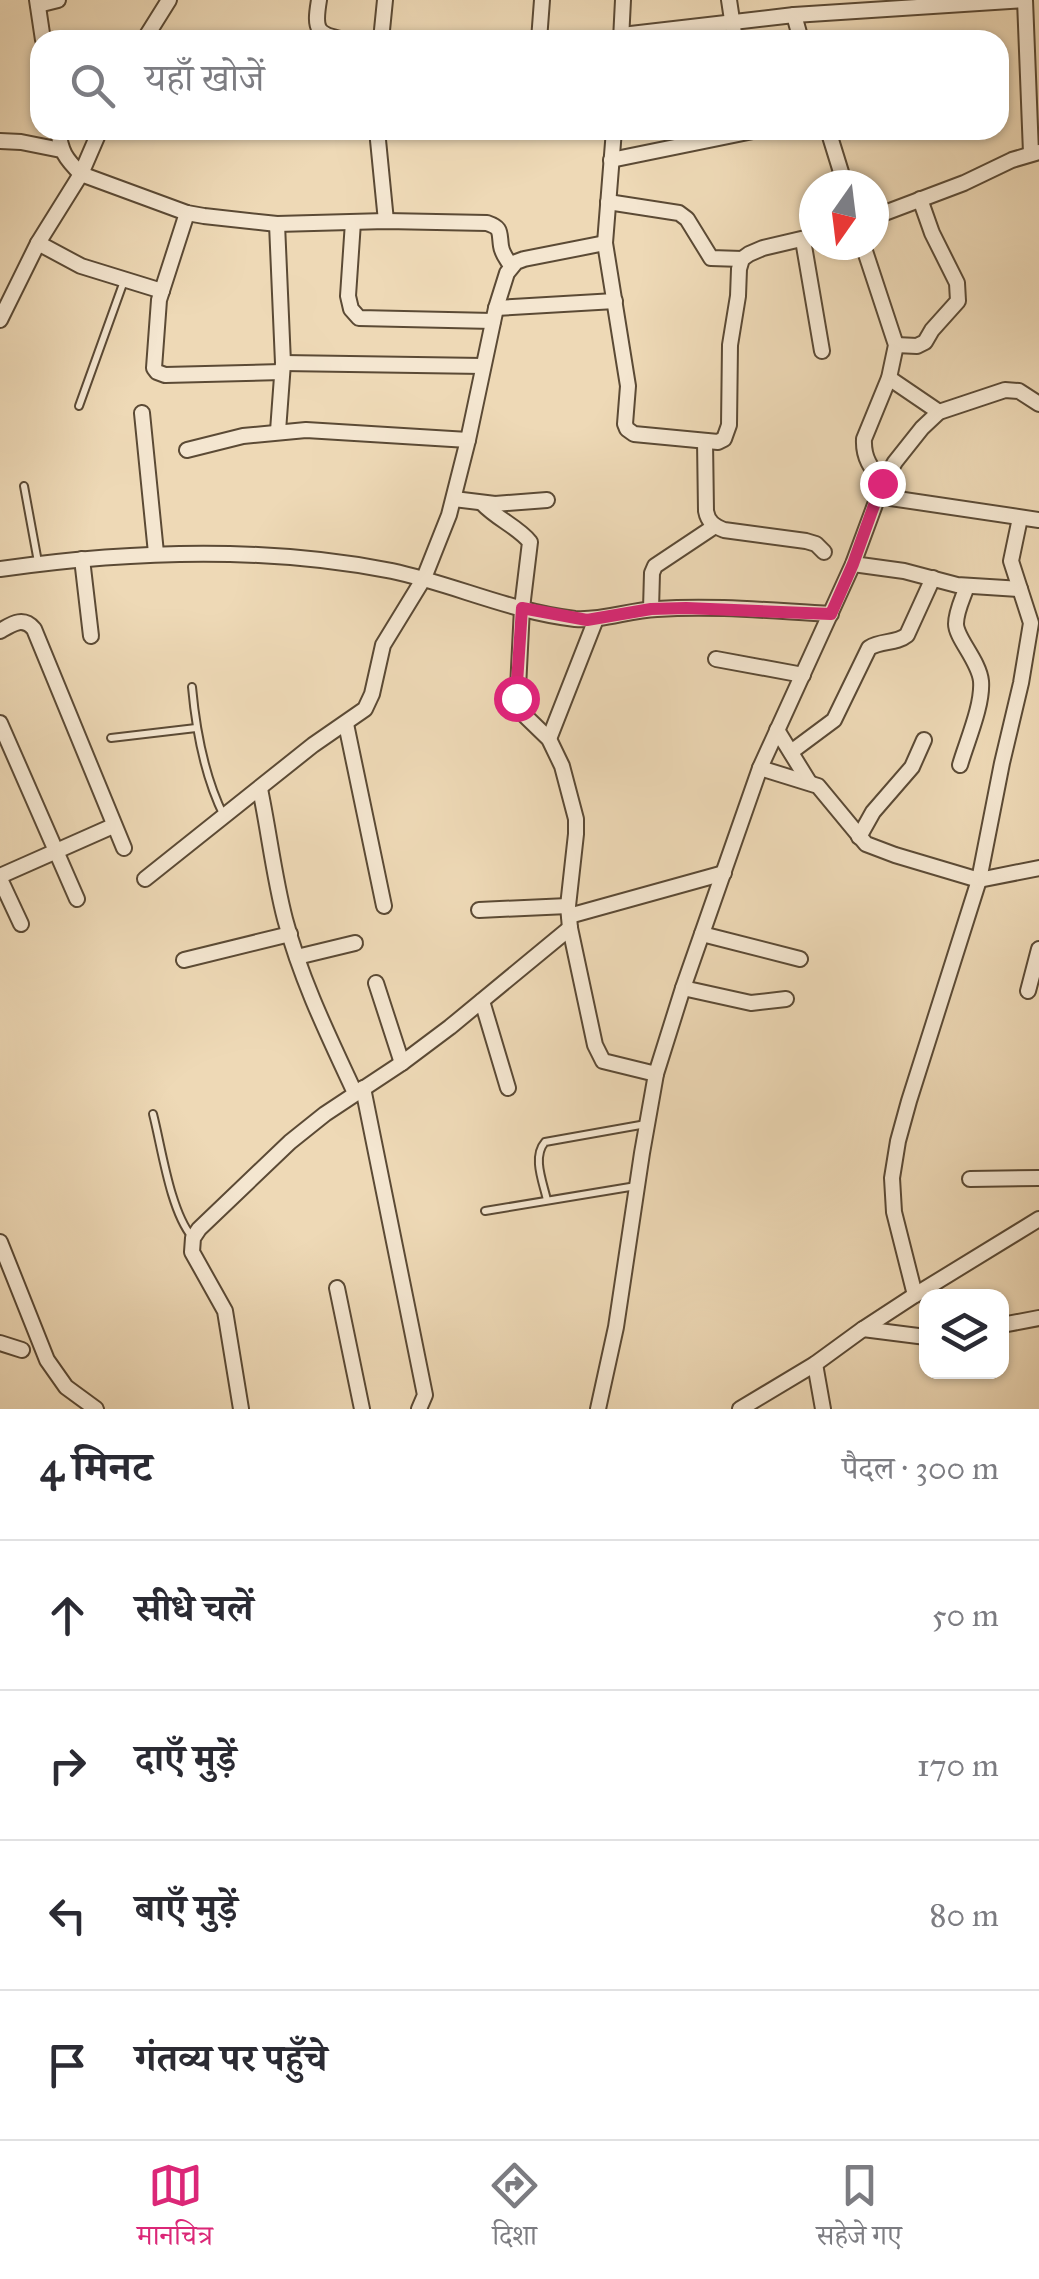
<!DOCTYPE html>
<html lang="hi">
<head>
<meta charset="utf-8">
<style>
	:root { --surface:#fff; --page:#f7f7f7; --text:#2b2b33; --muted:#7c7c81; --line:#e1e1e2; --accent:#db2777 }
	body { margin:0; font-family:"IM FELL Great Primer","Noto Serif Devanagari",serif; background:var(--page); color:var(--text) }
	.controls { position:absolute; right:30px; bottom:30px; display:grid; overflow:hidden; border-radius:20px; box-shadow:0 2px 8px #0004 }
	.controls button { width:90px; height:90px; display:grid; place-items:center; padding:0; border:0; border-bottom:2px solid var(--line); background:var(--surface); color:var(--text); font:50px sans-serif }
	.compass { position:absolute; left:799px; top:170px; width:90px; height:90px; border-radius:50%; background:var(--surface); box-shadow:0 2px 8px #0004; rotate:194deg }
	.stop { position:absolute; width:30px; height:30px; margin:-22px; border:8px solid #db2777; border-radius:50%; background:#fff }
	.stop.end { background:#db2777; border-color:#fff; box-shadow:0 2px 10px #0008 }
	.list { margin:0; padding:0; list-style:none }
	h2 { display:flex; justify-content:space-between; align-items:center; height:130px; margin:0; padding:0 40px; font-size:42px }
	h2 small { font-size:32px; font-weight:400; color:var(--muted) }
	.list li { display:grid; grid-template-columns:65px 1fr auto; gap:30px; align-items:center; box-sizing:border-box; height:150px; padding:0 40px; border-top:2px solid var(--line) }
	.list b { display:block; font-size:38px; white-space:nowrap }
	.list em { font-size:32px; font-style:normal; color:var(--muted) }
	.icon { flex:none; width:55px; height:55px; fill:none; stroke:currentColor; stroke-width:2; stroke-linecap:round; stroke-linejoin:round }
	.map { position:relative; flex:none; width:1039px; height:1409px; overflow:hidden }
	.search { position:absolute; background:var(--surface); box-shadow:0 2px 8px #0004; left:30px; right:30px; top:30px; height:110px; display:flex; align-items:center; gap:25px; box-sizing:border-box; padding:0 35px; border-radius:30px; color:var(--muted); font-size:38px }
	.sheet { height:730px; background:var(--surface) }
	nav { display:flex; justify-content:space-around; align-items:center; box-sizing:border-box; height:140px; border-top:2px solid var(--line); background:var(--surface); font-size:28px; color:var(--muted) }
	nav a { display:grid; justify-items:center; gap:5px }
	nav .on { color:var(--accent) }
	.map>svg:first-child { display:block }
</style>
</head>
<body>
<div class="map">
<svg width="1039" height="1409" viewBox="0 0 1039 1409">
	<rect width="100%" height="100%" fill="#eed9b6"/>
	<filter id="stains"><feTurbulence type="fractalNoise" baseFrequency=".002" numOctaves="4"/><feColorMatrix values="0 0 0 0 .2 0 0 0 0 .09 0 0 0 0 .02 0 0 0 .5 -.17"/></filter>
	<radialGradient id="worn" r=".72"><stop offset=".6" stop-color="#630" stop-opacity="0"/><stop offset="1" stop-color="#630" stop-opacity=".3"/></radialGradient>
	<g fill="none" stroke-linecap="round" stroke-linejoin="round">
		<defs>
			<g id="lane">
				<polyline points="79,406 124,281"/>
				<polyline points="24,486 38,562"/>
				<path d="M 192,687 C 196,731 204,776 224,816"/>
				<polyline points="111,738 196,728"/>
				<path d="M 153,1114 C 162,1149 170,1210 192,1237"/>
				<path d="M 547,1200 C 543,1182 532,1157 545,1142 L 646,1124"/>
				<polyline points="485,1211 636,1186"/>
			</g>
			<g id="street">
				<polyline points="37,0 43,40"/>
				<path d="M 319,0 C 314,30 316,35 347,40"/>
				<polyline points="729,0 735,40"/>
				<polyline points="38,5 58,0"/>
				<polyline points="794,15 801,40"/>
				<polyline points="622,35 794,15 1025,0 1031,153"/>
				<polyline points="144,40 169,0"/>
				<polyline points="381,40 385,0"/>
				<polyline points="539,40 542,0"/>
				<polyline points="621,40 623,0"/>
				<path d="M 58,130 C 61,152 65,158 81,174 L 187,213 L 204,216 L 277,224 L 386,221 L 487,223 C 502,228 499,232 501,246 C 502,254 507,259 511,266"/>
				<polyline points="377,130 386,221"/>
				<polyline points="614,130 605,243 628,386 625,424 627,429 634,434 718,442 724,439 729,425 730,345 738,296 739,269 742,259 749,254 763,248 814,236"/>
				<polyline points="828,130 845,185"/>
				<polyline points="0,141 21,142 61,150"/>
				<polyline points="611,160 758,130"/>
				<polyline points="608,202 679,213 687,219 711,258 742,259"/>
				<polyline points="187,213 159,300 154,368 157,372 165,375 282,372"/>
				<polyline points="874,217 964,183 1012,160 1039,152"/>
				<polyline points="353,222 348,296 351,309 359,318 493,321"/>
				<polyline points="277,224 283,363 278,431"/>
				<polyline points="803,240 822,351"/>
				<polyline points="38,243 81,266 162,291"/>
				<path d="M 863,245 L 896,345 L 889,378 L 864,439 C 863,458 871,468 883,483"/>
				<polyline points="496,308 615,301"/>
				<polyline points="0,320 38,243 81,174 100,130"/>
				<polyline points="896,345 917,346 925,342 932,330 958,301 957,283 932,233 920,199"/>
				<polyline points="283,363 483,366"/>
				<polyline points="889,378 939,412"/>
				<polyline points="142,413 156,553"/>
				<path d="M 705,441 L 706,511 C 708,522 714,526 724,530 L 806,541 L 816,544 L 824,552"/>
				<polyline points="187,450 243,436 306,430 468,440"/>
				<polyline points="877,496 1039,520"/>
				<polyline points="454,499 495,504 547,500"/>
				<path d="M 482,503 C 497,519 518,527 530,542 L 522,608 L 517,708 L 549,739 L 562,766 L 576,819 L 576,834 L 568,906 L 570,928 L 595,1045 L 603,1061 L 656,1074"/>
				<polyline points="82,559 91,636"/>
				<polyline points="853,564 904,571 957,585 1020,589"/>
				<path d="M 0,569 C 127,551 266,546 392,571 C 453,584 512,612 575,619 C 603,621 629,610 657,609 C 715,605 773,611 831,614"/>
				<polyline points="651,609 652,573 655,566 715,526"/>
				<path d="M 0,631 C 12,624 23,616 34,629 L 124,848"/>
				<polyline points="716,659 803,675"/>
				<polyline points="0,723 77,899"/>
				<polyline points="346,724 384,906"/>
				<polyline points="777,730 809,782"/>
				<polyline points="549,739 596,619"/>
				<path d="M 791,752 L 834,720 L 869,648 C 881,640 896,644 907,635 L 933,578"/>
				<path d="M 960,765 C 967,741 983,705 981,681 C 979,661 956,638 956,624 C 956,611 963,598 967,586"/>
				<polyline points="760,768 818,786 866,844 895,855 979,880 1039,868"/>
				<path d="M 260,789 C 269,832 274,877 285,919 C 301,980 329,1037 355,1093"/>
				<polyline points="859,837 873,812 912,767 924,740"/>
				<polyline points="0,876 113,826"/>
				<polyline points="0,879 21,924"/>
				<polyline points="145,879 313,745 365,709 372,694 383,645 424,578 449,515 468,440 496,308 507,273 516,262 524,259 605,243"/>
				<polyline points="479,910 568,906"/>
				<polyline points="569,916 724,873"/>
				<polyline points="702,934 800,959"/>
				<polyline points="297,957 355,943"/>
				<polyline points="184,960 290,934"/>
				<polyline points="376,983 402,1063"/>
				<polyline points="683,988 751,1003 786,999"/>
				<polyline points="1028,991 1039,949"/>
				<polyline points="482,1001 508,1088"/>
				<polyline points="363,1088 425,1395 419,1409"/>
				<polyline points="970,1179 1039,1178"/>
				<polyline points="0,1242 47,1360 66,1387 96,1409"/>
				<polyline points="337,1288 362,1409"/>
				<polyline points="915,1295 894,1212 892,1178 898,1141 909,1101 979,880 1002,763 1021,683 1031,623 1011,561 1020,518"/>
				<polyline points="1002,1325 1039,1318"/>
				<polyline points="863,1329 926,1337"/>
				<polyline points="0,1343 22,1350"/>
				<polyline points="815,1364 823,1409"/>
				<polyline points="241,1409 225,1311 192,1252 193,1238 199,1229 290,1142 325,1114 402,1063 450,1027 570,928"/>
				<polyline points="598,1409 616,1327 642,1153 656,1074 683,988 760,768 853,564 883,483 895,462 922,428 939,412 1005,390 1019,391 1039,404"/>
				<polyline points="740,1409 815,1364 863,1329 915,1295 1039,1219"/>
			</g>
		</defs>
		<use href="#lane" stroke="#5b4a35" stroke-width="10"/>
		<use href="#street" stroke="#5b4a35" stroke-width="18"/>
		<use href="#lane" stroke="#f4e6d0" stroke-width="6"/>
		<use href="#street" stroke="#f4e6d0" stroke-width="14"/>
	</g>
	<g fill="none" stroke-linecap="round" stroke-linejoin="round">
		<polyline stroke="#db2777" stroke-width="12" points="516,698 522,608 587,620 651,609 686,608 831,614 853,564 882,483"/>
	</g>
	<rect width="100%" height="100%" filter="url(#stains)"/>
	<rect width="100%" height="100%" fill="url(#worn)"/>
</svg>
<div class="controls">
<button><svg class="icon" aria-label="layers" viewBox="0 0 24 24"><path d="M12 4l9 5-9 5-9-5zM3 14l9 5 9-5"/></svg></button>
</div>
<svg class="compass" viewBox="-18 -18 36 36"><path d="M0-13l5 13h-10z" fill="#e53935"/><path d="M0 13l5-13h-10z" fill="#7c7c81"/></svg>
<div class="stop" style="left:516px;top:698px"></div>
<div class="stop end" style="left:882px;top:483px"></div>
<div class="search"><svg class="icon" aria-label="search" viewBox="0 0 24 24"><circle cx="10" cy="10" r="6"/><path d="M15 15l6 6"/></svg>यहाँ खोजें</div>
</div>
<section class="sheet">
<h2>4 मिनट<small>पैदल · 300 m</small></h2>
<ul class="list">
<li><svg class="icon" aria-label="ahead" viewBox="0 0 24 24"><path d="M12 20V5M6 11l6-6 6 6"/></svg><div><b>सीधे चलें</b></div><em>50 m</em></li>
<li><svg class="icon" aria-label="right" viewBox="0 0 24 24"><path d="M7 20v-9h11M14 6l5 5-5 5"/></svg><div><b>दाएँ मुड़ें</b></div><em>170 m</em></li>
<li><svg class="icon" aria-label="left" viewBox="0 0 24 24"><path d="M17 20v-9H6M10 6l-5 5 5 5"/></svg><div><b>बाएँ मुड़ें</b></div><em>80 m</em></li>
<li><svg class="icon" aria-label="arrive" viewBox="0 0 24 24"><path d="M6 21V4h12l-3 4 3 4H6"/></svg><div><b>गंतव्य पर पहुँचे</b></div></li>
</ul>
</section>
<nav>
<a class="on"><svg class="icon" aria-label="map" viewBox="0 0 24 24"><path d="M3 6l6-2 6 2 6-2v14l-6 2-6-2-6 2zM9 4v14M15 6v14"/></svg>मानचित्र</a>
<a><svg class="icon" aria-label="directions" viewBox="0 0 24 24"><path d="M12 3l9 9-9 9-9-9zM9 14v-3h6M13 9l2 2-2 2"/></svg>दिशा</a>
<a><svg class="icon" aria-label="saved" viewBox="0 0 24 24"><path d="M7 4h10v16l-5-4-5 4z"/></svg>सहेजे गए</a>
</nav>
</body>
</html>
